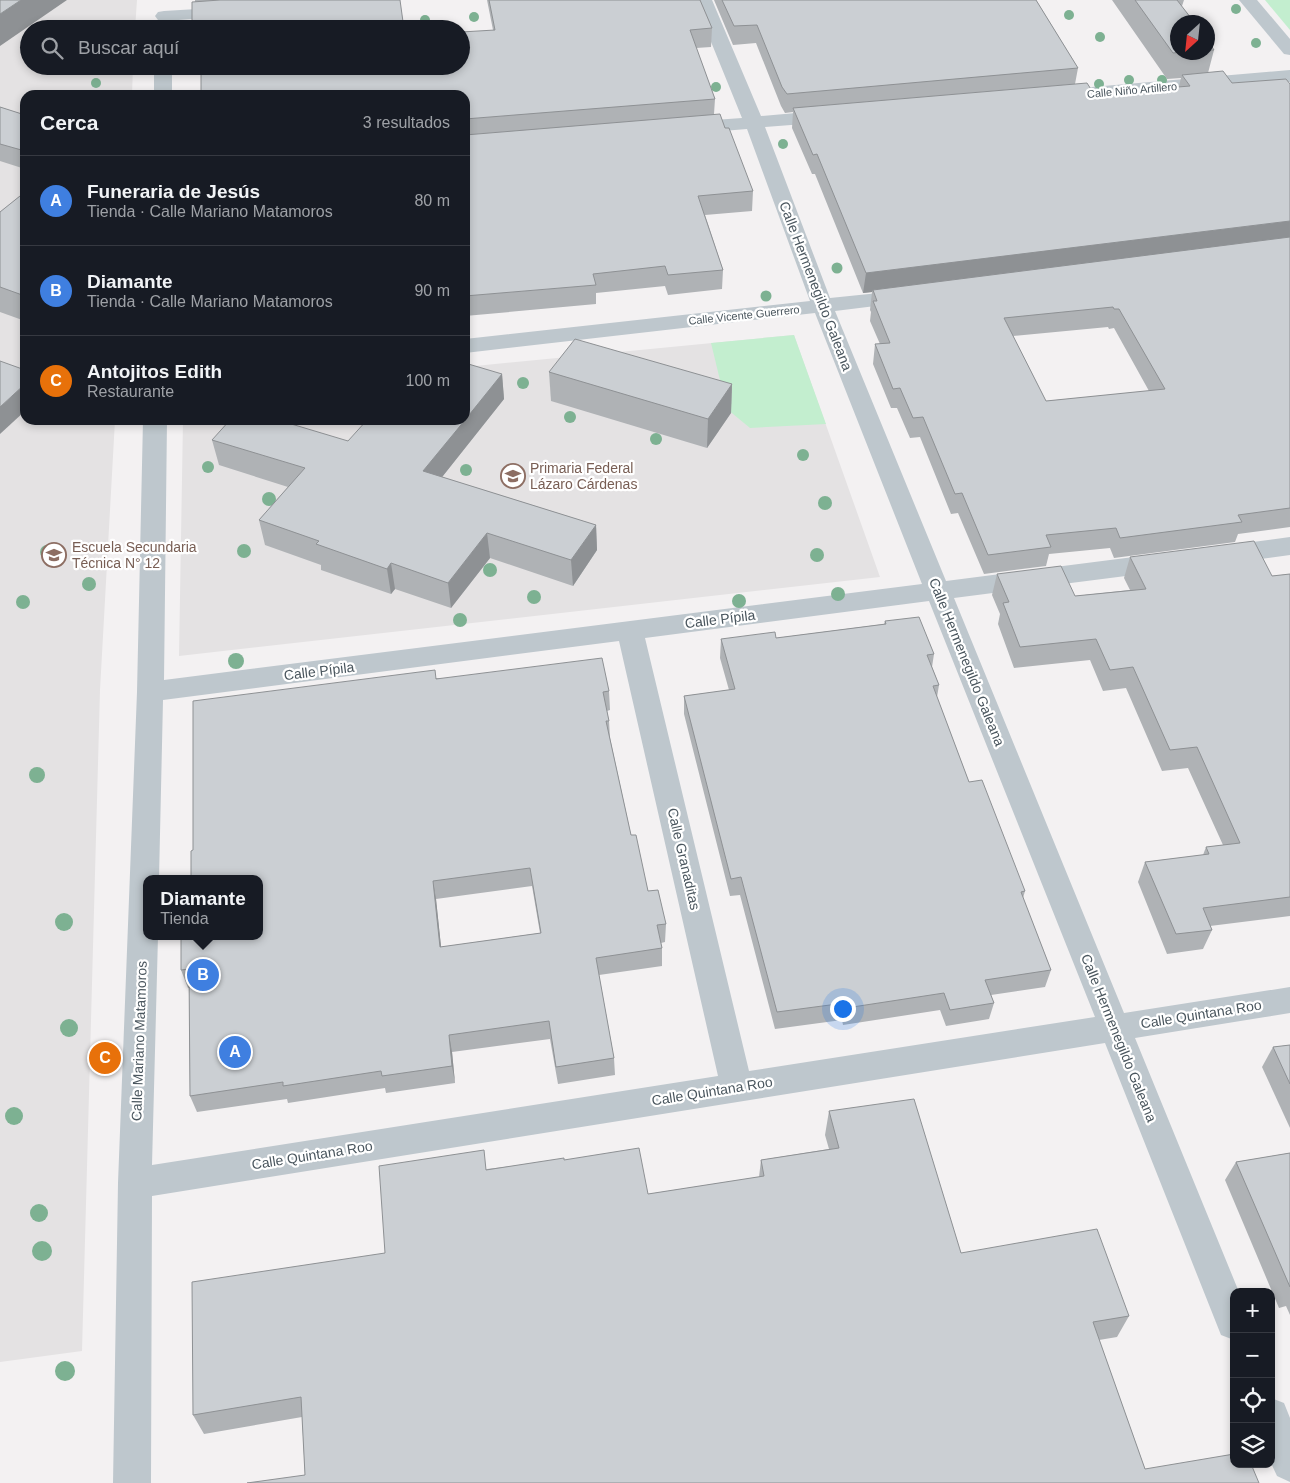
<!DOCTYPE html>
<html lang="es">
<head>
<meta charset="utf-8">
<style>
	:root { --surface:#171b24; --page:#242831; --text:#f1f3f6; --muted:#9ea1a6; --line:#363941; --accent:#d93025 }
	body { margin:0; font-family:Arial,sans-serif; background:var(--page); color:var(--text) }
	.controls { position:absolute; right:15px; bottom:15px; display:grid; overflow:hidden; border-radius:10px; box-shadow:0 2px 8px #0003 }
	.controls button { width:45px; height:45px; display:grid; place-items:center; padding:0; border:0; border-bottom:1px solid var(--line); background:var(--surface); color:var(--text); font:25px sans-serif }
	.compass { position:absolute; left:1170px; top:15px; width:45px; height:45px; border-radius:50%; background:var(--surface); box-shadow:0 2px 8px #0003; rotate:207deg }
	.you { position:absolute; left:842px; top:1008px; width:18px; height:18px; margin:-12px; border:4px solid #fff; border-radius:50%; background:#1a73e8; box-shadow:0 0 0 8px #1a73e833 }
	.badge { display:grid; place-items:center; width:32px; height:32px; border-radius:50%; background:var(--accent); color:#fff; font-size:16px; font-weight:700 }
	.pin { position:absolute; translate:-50% -50%; border:2px solid #fff; box-shadow:0 1px 5px #0006 }
	.popup { position:absolute; left:143px; top:875px; width:120px; height:65px; box-sizing:border-box; display:grid; place-content:center; border-radius:10px; background:var(--surface); filter:drop-shadow(0 1px 4px #0005); font-size:16px; white-space:nowrap; color:var(--muted) }
	.popup b { font-size:19px; color:var(--text) }
	.popup::after { content:''; position:absolute; left:50%; top:100%; margin-left:-10px; border:10px solid transparent; border-top-color:var(--surface) }
	.list { margin:0; padding:0; list-style:none }
	h2 { display:flex; justify-content:space-between; align-items:center; height:65px; margin:0; padding:0 20px; font-size:21px }
	h2 small { font-size:16px; font-weight:400; color:var(--muted) }
	.list li { display:grid; grid-template-columns:32px 1fr auto; gap:15px; align-items:center; box-sizing:border-box; height:90px; padding:0 20px; border-top:1px solid var(--line) }
	.list b { display:block; font-size:19px; white-space:nowrap }
	.list p { margin:0; font-size:16px; white-space:nowrap; color:var(--muted) }
	.list em { font-size:16px; font-style:normal; color:var(--muted) }
	.icon { flex:none; width:28px; height:28px; fill:none; stroke:currentColor; stroke-width:2; stroke-linecap:round; stroke-linejoin:round }
	.map { position:relative; flex:none; width:1290px; height:1483px; overflow:hidden }
	.search { position:absolute; background:var(--surface); box-shadow:0 2px 8px #0003; left:20px; top:20px; width:450px; height:55px; display:flex; align-items:center; gap:12px; box-sizing:border-box; padding:0 18px; border-radius:28px; color:var(--muted); font-size:19px }
	.panel { position:absolute; background:var(--surface); box-shadow:0 2px 8px #0003; left:20px; top:90px; width:450px; height:335px; border-radius:15px }
	.map>svg:first-child { display:block }
</style>
</head>
<body>
<div class="map">
<svg width="1290" height="1483" viewBox="0 0 1290 1483">
	<rect width="100%" height="100%" fill="#f3f1f2"/>
	<g fill="#e4e2e3">
		<polygon points="0,0 137,0 135,29 29,29 29,66 133,66 132,95 25,95 25,420 115,420 100,690 82,1351 0,1362"/>
		<polygon points="794,335 880,577 179,656 183,420 465,420 465,367"/>
	</g>
	<g fill="#c3eecf">
		<polygon points="1265,0 1290,0 1290,30"/>
		<polygon points="794,335 826,424 750,428 727,409 711,343"/>
	</g>
	<g fill="none" stroke-linecap="round" stroke-linejoin="round">
		<g fill="#bec7cd" fill-rule="evenodd">
			<path d="M 694,0 L 712,0 L 761,116 L 830,110 L 837,112 L 840,116 L 837,120 L 830,122 L 765,127 L 830,298 L 908,290 L 916,291 L 919,296 L 916,301 L 908,302 L 835,311 L 946,581 L 1165,553 L 1174,556 L 1178,562 L 1174,568 L 1165,571 L 954,598 L 1124,1013 L 1290,987 L 1290,1013 L 1135,1038 L 1239,1292 L 1234,1292 L 1234,1340 L 1221,1335 L 1105,1043 L 152,1196 L 151,1483 L 113,1483 L 118,1183 L 137,692 L 143,420 L 167,420 L 164,680 L 922,584 L 815,313 L 465,353 L 465,339 L 810,301 L 747,129 L 686,134 L 679,132 L 676,128 L 679,124 L 686,122 L 742,118 ZM 929,601 L 1095,1017 L 749,1071 L 645,638 ZM 619,641 L 718,1076 L 152,1165 L 158,936 L 147,936 L 147,879 L 159,879 L 163,700 Z"/>
			<polygon points="230,7 236,8 239,12 236,16 164,21 158,20 155,16 158,12 164,11"/>
			<rect x="154" y="66" width="18" height="29"/>
			<polygon points="1290,70 1290,82 1057,102 1050,100 1048,96 1050,92 1057,90"/>
			<polygon points="1290,537 1290,555 1222,564 1213,561 1210,555 1213,549 1222,546"/>
			<polygon points="1271,1398 1284,1403 1290,1418 1290,1482 1277,1476 1271,1463"/>
		</g>
		<polygon fill="#bec7cd" fill-rule="evenodd" points="1239,0 1257,0 1290,39 1290,55 1284,54"/>
	</g>
	<g fill="#7db192">
		<circle cx="1236" cy="9" r="5"/>
		<circle cx="1069" cy="15" r="5"/>
		<circle cx="474" cy="17" r="5"/>
		<circle cx="425" cy="20" r="5"/>
		<circle cx="1100" cy="37" r="5"/>
		<circle cx="1256" cy="43" r="5"/>
		<circle cx="1129" cy="80" r="5"/>
		<circle cx="1162" cy="80" r="5"/>
		<circle cx="96" cy="83" r="5"/>
		<circle cx="1099" cy="84" r="5"/>
		<circle cx="716" cy="87" r="5"/>
		<circle cx="783" cy="144" r="5"/>
		<circle cx="837" cy="268" r="5.5"/>
		<circle cx="766" cy="296" r="5.5"/>
		<circle cx="523" cy="383" r="6"/>
		<circle cx="570" cy="417" r="6"/>
		<circle cx="656" cy="439" r="6"/>
		<circle cx="803" cy="455" r="6"/>
		<circle cx="208" cy="467" r="6"/>
		<circle cx="466" cy="470" r="6"/>
		<circle cx="269" cy="499" r="7"/>
		<circle cx="825" cy="503" r="7"/>
		<circle cx="244" cy="551" r="7"/>
		<circle cx="47" cy="552" r="7"/>
		<circle cx="817" cy="555" r="7"/>
		<circle cx="490" cy="570" r="7"/>
		<circle cx="89" cy="584" r="7"/>
		<circle cx="838" cy="594" r="7"/>
		<circle cx="534" cy="597" r="7"/>
		<circle cx="739" cy="601" r="7"/>
		<circle cx="23" cy="602" r="7"/>
		<circle cx="460" cy="620" r="7"/>
		<circle cx="236" cy="661" r="8"/>
		<circle cx="37" cy="775" r="8"/>
		<circle cx="64" cy="922" r="9"/>
		<circle cx="69" cy="1028" r="9"/>
		<circle cx="14" cy="1116" r="9"/>
		<circle cx="39" cy="1213" r="9"/>
		<circle cx="42" cy="1251" r="10"/>
		<circle cx="65" cy="1371" r="10"/>
	</g>
	<g fill="#afb2b5" fill-rule="evenodd">
		<polygon points="195,0 400,0 195,2"/>
		<polygon points="487,0 700,0 712,28 711,47 696,48 715,99 714,114 725,128 753,191 752,211 705,215 723,270 722,289 668,295 665,286 596,293 596,304 465,316 465,95 201,67 196,68 195,66 461,66 493,30"/>
		<path d="M 714,0 L 1036,0 L 1078,68 L 1075,84 L 1094,94 L 1179,86 L 1181,78 L 1167,79 L 1112,0 L 1184,0 L 1182,6 L 1178,52 L 1208,52 L 1208,41 L 1214,50 L 1208,73 L 1232,83 L 1290,84 L 1290,527 L 1238,534 L 1235,542 L 1114,558 L 1110,548 L 1049,554 L 1046,566 L 984,574 L 958,513 L 951,514 L 920,437 L 910,438 L 897,408 L 891,408 L 873,364 L 875,344 L 880,344 L 870,321 L 871,312 L 870,310 L 872,292 L 863,293 L 815,174 L 812,174 L 792,128 L 793,112 L 785,113 L 781,106 L 756,43 L 733,45 ZM 1108,327 L 1109,329 L 1114,328 L 1149,391 L 1046,401 L 1013,336 Z"/>
		<polygon points="0,107 25,115 25,169 0,161"/>
		<polygon points="25,192 25,321 0,312 0,212"/>
		<polygon points="549,372 732,384 731,413 707,448 551,401"/>
		<polygon points="502,374 504,399 442,477 596,525 597,550 573,586 490,558 451,608 395,589 391,594 321,570 321,565 265,545 259,520 288,487 219,465 212,440 348,441"/>
		<polygon points="1130,557 1272,576 1290,574 1290,916 1210,926 1212,930 1203,949 1167,954 1138,882 1145,862 1203,855 1206,847 1223,845 1188,768 1162,771 1126,688 1103,691 1090,660 1014,668 998,624 1000,614 992,595 997,574 1075,596 1130,590 1124,578"/>
		<polygon points="885,621 934,654 932,667 939,685 937,697 969,782 1025,891 1023,898 1051,970 1045,987 991,995 994,1003 989,1019 946,1026 940,1010 843,1025 842,1020 775,1029 740,895 730,896 684,714 684,696 729,690 720,658 721,639 776,638 884,624"/>
		<path d="M 436,678 L 609,691 L 610,710 L 607,711 L 609,721 L 610,738 L 631,835 L 648,891 L 666,924 L 665,942 L 661,943 L 662,948 L 662,966 L 599,975 L 614,1058 L 615,1075 L 558,1084 L 550,1039 L 452,1052 L 455,1083 L 386,1093 L 385,1088 L 288,1103 L 287,1099 L 197,1112 L 190,1096 L 189,988 L 188,988 L 181,970 L 259,936 L 193,850 ZM 532,886 L 540,933 L 441,947 L 436,899 Z"/>
		<polygon points="1290,1045 1290,1128 1262,1067 1273,1047"/>
		<polygon points="829,1111 961,1253 1129,1316 1117,1337 1099,1340 1145,1469 1259,1483 305,1475 302,1417 204,1434 193,1415 385,1253 487,1169 564,1160 648,1194 759,1177 761,1160 829,1149 825,1135"/>
		<polygon points="1290,1153 1290,1315 1286,1306 1279,1308 1225,1180 1236,1162"/>
	</g>
	<g fill="#8e9194">
		<polygon points="21,0 67,0 0,46 0,14"/>
		<polygon points="1290,221 1290,240 873,290 872,292 863,293 866,273"/>
		<polygon points="502,374 504,399 427,496 423,471"/>
		<polygon points="25,384 25,411 0,434 0,407"/>
		<polygon points="732,384 731,413 707,448 708,419"/>
		<polygon points="596,525 597,550 573,586 571,560"/>
		<polygon points="487,533 490,558 451,608 448,583"/>
		<polygon points="391,563 395,589 391,594 387,569"/>
		<polygon points="433,881 436,899 443,965 440,947"/>
		<polygon points="449,1035 452,1052 455,1083 452,1066"/>
	</g>
	<g fill="#cbcfd3" stroke="#8e9194" fill-rule="evenodd">
		<polygon points="0,0 21,0 0,14"/>
		<polygon points="220,0 400,0 404,29 192,29 192,2"/>
		<polygon points="489,0 700,0 712,28 690,30 715,99 465,119 465,95 201,95 201,66 461,66 461,32 495,30"/>
		<polygon points="722,0 1036,0 1078,68 787,94 782,87 757,25 734,26"/>
		<polygon points="1135,0 1177,0 1194,22 1178,22 1178,52 1183,52 1173,53"/>
		<polygon points="1208,41 1214,50 1208,50"/>
		<polygon points="1223,71 1232,83 1286,79 1290,84 1290,221 866,273 817,154 813,155 793,108 1087,83 1094,94 1190,86 1182,75"/>
		<polygon points="0,107 25,115 25,151 0,144"/>
		<polygon points="720,114 725,128 729,128 753,191 698,196 723,270 668,275 665,266 593,274 596,285 465,296 465,135"/>
		<polygon points="25,192 25,296 0,287 0,212"/>
		<path d="M 1290,237 L 1290,508 L 1238,515 L 1242,522 L 1120,538 L 1116,528 L 1046,535 L 1051,547 L 988,555 L 962,493 L 955,494 L 923,417 L 913,418 L 900,388 L 893,389 L 875,344 L 890,343 L 873,301 L 877,301 L 873,290 ZM 1113,307 L 1114,309 L 1119,309 L 1165,389 L 1046,401 L 1004,318 Z"/>
		<polygon points="575,339 732,384 708,419 549,372"/>
		<polygon points="0,361 25,370 25,384 0,407"/>
		<polygon points="465,363 502,374 465,420"/>
		<polygon points="230,420 278,420 348,441 367,420 465,420 423,471 596,525 571,560 487,533 448,583 391,563 387,569 316,544 319,541 259,520 305,468 212,440"/>
		<polygon points="1254,541 1272,576 1290,574 1290,897 1203,908 1212,930 1176,934 1145,862 1209,854 1206,847 1240,843 1197,747 1170,750 1133,667 1110,670 1096,639 1020,647 1003,603 1009,602 997,574 1061,566 1075,596 1146,589 1130,557"/>
		<polygon points="919,617 934,654 927,655 939,685 933,686 969,782 982,780 1025,891 1021,892 1051,970 985,980 994,1003 950,1010 944,993 846,1008 845,1003 777,1012 741,877 731,879 684,696 735,689 721,639 775,632 776,638 886,624 885,621"/>
		<path d="M 602,658 L 609,691 L 603,692 L 609,721 L 606,721 L 631,835 L 636,835 L 648,891 L 658,890 L 666,924 L 657,925 L 662,948 L 596,958 L 614,1058 L 556,1067 L 549,1021 L 449,1035 L 452,1066 L 382,1076 L 381,1071 L 283,1086 L 283,1082 L 190,1096 L 189,969 L 181,970 L 181,936 L 259,936 L 259,879 L 191,879 L 191,851 L 193,850 L 193,701 L 435,670 L 436,679 ZM 530,868 L 541,933 L 440,947 L 433,881 Z"/>
		<polygon points="1290,1045 1290,1084 1273,1047"/>
		<polygon points="914,1099 961,1253 1097,1229 1129,1316 1093,1322 1145,1469 1234,1454 1234,1464 1251,1464 1259,1483 247,1483 305,1475 301,1397 193,1415 192,1282 385,1253 379,1166 484,1150 486,1170 564,1158 564,1160 639,1148 648,1194 764,1176 761,1160 839,1148 829,1111"/>
		<polygon points="1290,1153 1290,1287 1236,1162"/>
	</g>
	<defs>
		<symbol id="school-ring" viewBox="-11 -11 22 22"><circle r="9.5" fill="#fff" stroke="#8d6e63" stroke-width="1.5"/><path d="M0-5L7-2L0 1L-7-2ZM-4 1L0 2.5L4 1V4Q0 6-4 4Z" fill="#8d6e63"/></symbol>
	</defs>
	<g fill-rule="evenodd">
		<use href="#school-ring" x="499" y="462" width="28" height="28"/>
		<use href="#school-ring" x="40" y="541" width="28" height="28"/>
	</g>
	<g text-anchor="middle" dominant-baseline="central" stroke-width="4.5" stroke-linejoin="round" paint-order="stroke">
		<g font-size="11" fill="#4a565e" stroke="#fff">
			<text transform="translate(1132 90) rotate(-5)">Calle Niño Artillero</text>
			<text transform="translate(744 315) rotate(-6)">Calle Vicente Guerrero</text>
		</g>
		<g font-size="14" fill="#4a565e" stroke="#fff">
			<text transform="translate(816 286) rotate(69)">Calle Hermenegildo Galeana</text>
			<text transform="translate(720 619) rotate(-7)">Calle Pípila</text>
			<text transform="translate(967 662) rotate(68)">Calle Hermenegildo Galeana</text>
			<text transform="translate(319 671) rotate(-7)">Calle Pípila</text>
			<text transform="translate(684 859) rotate(77)">Calle Granaditas</text>
			<text transform="translate(1201 1014) rotate(-9)">Calle Quintana Roo</text>
			<text transform="translate(1119 1038) rotate(68)">Calle Hermenegildo Galeana</text>
			<text transform="translate(139 1041) rotate(-88)">Calle Mariano Matamoros</text>
			<text transform="translate(712 1091) rotate(-9)">Calle Quintana Roo</text>
			<text transform="translate(312 1155) rotate(-9)">Calle Quintana Roo</text>
		</g>
		<g font-size="14" fill="#785e54" stroke="#fff" text-anchor="start">
			<text x="530" y="468">Primaria Federal<tspan x="530" dy="16">Lázaro Cárdenas</tspan></text>
			<text x="72" y="547">Escuela Secundaria<tspan x="72" dy="16">Técnica N° 12</tspan></text>
		</g>
	</g>
</svg>
<div class="controls">
<button>+</button>
<button>−</button>
<button><svg class="icon" aria-label="locate" viewBox="0 0 24 24"><circle cx="12" cy="12" r="6"/><path d="M12 2v4M12 18v4M2 12h4M18 12h4"/></svg></button>
<button><svg class="icon" aria-label="layers" viewBox="0 0 24 24"><path d="M12 4l9 5-9 5-9-5zM3 14l9 5 9-5"/></svg></button>
</div>
<svg class="compass" viewBox="-18 -18 36 36"><path d="M0-13l5 13h-10z" fill="#e53935"/><path d="M0 13l5-13h-10z" fill="#9ea1a6"/></svg>
<div class="you"></div>
<div class="pin badge" style="left:235px;top:1052px;background:#3f7fe0">A</div>
<div class="pin badge" style="left:203px;top:975px;background:#3f7fe0">B</div>
<div class="popup"><b>Diamante</b>Tienda</div>
<div class="pin badge" style="left:105px;top:1058px;background:#e8710a">C</div>
<div class="search"><svg class="icon" aria-label="search" viewBox="0 0 24 24"><circle cx="10" cy="10" r="6"/><path d="M15 15l6 6"/></svg>Buscar aquí</div>
<section class="panel">
<h2>Cerca<small>3 resultados</small></h2>
<ul class="list">
<li><span class="badge" style="background:#3f7fe0">A</span><div><b>Funeraria de Jesús</b><p>Tienda · Calle Mariano Matamoros</p></div><em>80 m</em></li>
<li><span class="badge" style="background:#3f7fe0">B</span><div><b>Diamante</b><p>Tienda · Calle Mariano Matamoros</p></div><em>90 m</em></li>
<li><span class="badge" style="background:#e8710a">C</span><div><b>Antojitos Edith</b><p>Restaurante</p></div><em>100 m</em></li>
</ul>
</section>
</div>
</body>
</html>
